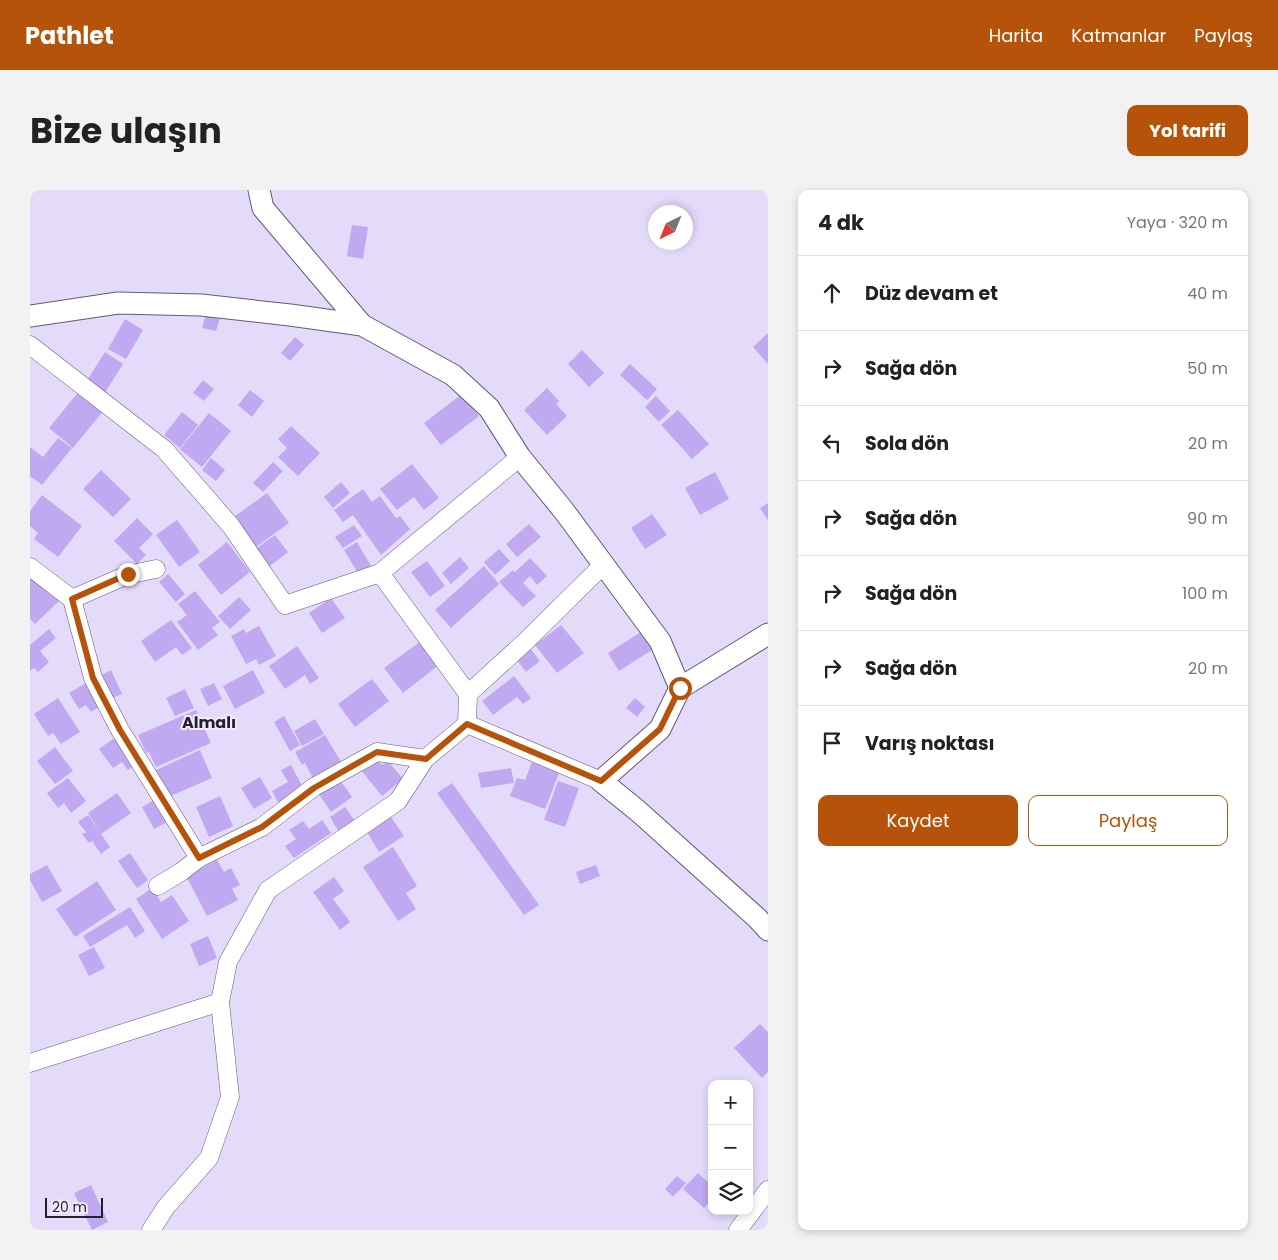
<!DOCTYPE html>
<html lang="tr">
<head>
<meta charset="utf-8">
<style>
	:root { --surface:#fff; --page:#f2f2f2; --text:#222; --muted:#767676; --line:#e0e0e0; --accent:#b45309 }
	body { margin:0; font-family:Poppins,sans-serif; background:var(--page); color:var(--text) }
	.controls { position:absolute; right:15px; bottom:15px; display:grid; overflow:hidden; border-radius:10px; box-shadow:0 2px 8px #0003 }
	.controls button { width:45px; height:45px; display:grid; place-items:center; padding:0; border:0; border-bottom:1px solid var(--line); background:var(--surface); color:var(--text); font:25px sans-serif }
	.compass { position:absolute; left:618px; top:15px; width:45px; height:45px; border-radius:50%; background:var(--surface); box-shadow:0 2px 8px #0003; rotate:223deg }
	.scale { position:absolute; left:15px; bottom:12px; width:58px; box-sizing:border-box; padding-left:5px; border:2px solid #24212c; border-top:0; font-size:14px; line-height:18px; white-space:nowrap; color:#24212c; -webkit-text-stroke:4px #f0ebfe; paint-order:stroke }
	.stop { position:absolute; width:15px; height:15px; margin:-11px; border:4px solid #b45309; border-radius:50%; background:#fff }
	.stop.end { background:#b45309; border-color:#fff; box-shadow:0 1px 5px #0008 }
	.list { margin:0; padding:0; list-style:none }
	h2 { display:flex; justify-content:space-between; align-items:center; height:65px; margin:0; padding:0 20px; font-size:21px }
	h2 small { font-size:16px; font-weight:400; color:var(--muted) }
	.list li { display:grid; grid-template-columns:32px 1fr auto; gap:15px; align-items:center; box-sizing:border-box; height:75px; padding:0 20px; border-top:1px solid var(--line) }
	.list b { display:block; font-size:19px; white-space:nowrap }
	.list em { font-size:16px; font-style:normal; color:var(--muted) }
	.actions { display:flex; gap:10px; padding:15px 20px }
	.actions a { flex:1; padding:11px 0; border:1px solid var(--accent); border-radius:10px; text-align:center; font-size:18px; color:var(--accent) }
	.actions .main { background:var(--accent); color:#fff }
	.icon { flex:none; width:28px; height:28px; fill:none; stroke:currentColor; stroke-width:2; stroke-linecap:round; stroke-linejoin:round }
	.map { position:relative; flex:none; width:738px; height:1040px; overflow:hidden; border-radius:10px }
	header { display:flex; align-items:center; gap:30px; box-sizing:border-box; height:70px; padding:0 25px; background:var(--accent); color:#fff }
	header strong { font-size:24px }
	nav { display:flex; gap:28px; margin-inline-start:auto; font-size:18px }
	.intro { display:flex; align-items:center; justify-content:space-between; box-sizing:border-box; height:120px; padding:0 30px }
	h1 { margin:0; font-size:35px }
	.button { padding:12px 22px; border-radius:10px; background:var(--accent); color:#fff; font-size:18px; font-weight:700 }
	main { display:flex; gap:30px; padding:0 30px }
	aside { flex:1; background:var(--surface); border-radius:10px; box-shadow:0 2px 8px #0003 }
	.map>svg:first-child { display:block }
</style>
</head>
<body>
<header>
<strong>Pathlet</strong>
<nav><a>Harita</a><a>Katmanlar</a><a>Paylaş</a></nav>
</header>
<div class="intro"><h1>Bize ulaşın</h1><a class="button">Yol tarifi</a></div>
<main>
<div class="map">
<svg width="738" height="1040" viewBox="0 0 738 1040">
	<rect width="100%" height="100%" fill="#e4dbfb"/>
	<g fill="#c0a9f0">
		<polygon points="322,35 338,37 333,69 317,66"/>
		<polygon points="176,124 190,128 186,141 172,138"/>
		<polygon points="95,129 113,140 96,169 78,159"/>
		<polygon points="738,143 738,174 723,157"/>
		<polygon points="265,147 274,155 260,171 251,163"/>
		<polygon points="552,160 574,183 559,197 538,174"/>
		<polygon points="75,162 93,174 74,204 56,192"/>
		<polygon points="600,174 627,199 617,210 590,185"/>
		<polygon points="173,190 184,199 174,211 163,203"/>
		<polygon points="517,198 529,211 526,214 537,226 517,245 494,220"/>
		<polygon points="50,200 74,220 43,258 19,238"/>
		<polygon points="220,200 234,211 222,227 208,215"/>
		<polygon points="432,204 449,226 411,255 394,233"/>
		<polygon points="626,206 640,221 629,232 615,217"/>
		<polygon points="648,220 679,254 662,269 631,235"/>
		<polygon points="152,222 168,235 150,258 134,245"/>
		<polygon points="179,223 201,241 172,277 150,259"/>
		<polygon points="261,236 290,263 268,286 248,267 257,258 248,249"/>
		<polygon points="28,248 42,258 12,295 0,286 0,257 13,267"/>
		<polygon points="181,268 195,280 186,291 172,280"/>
		<polygon points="243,272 253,281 233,302 223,293"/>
		<polygon points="382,274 409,308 394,320 384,307 367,320 350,299"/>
		<polygon points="71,280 101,309 83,327 53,299"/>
		<polygon points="685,282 699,309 670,325 655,298"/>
		<polygon points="311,292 320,303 303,318 294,307"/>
		<polygon points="333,299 342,312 350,306 366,328 370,326 380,339 351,365 323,325 313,332 304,320"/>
		<polygon points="237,303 259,333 226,357 204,327"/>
		<polygon points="12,305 52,336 28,367 4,349 8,343 0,336 0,321"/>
		<polygon points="738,313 738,330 730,318"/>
		<polygon points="622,324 637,345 615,359 601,338"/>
		<polygon points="107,328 123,344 109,358 116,365 107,374 84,351"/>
		<polygon points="147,330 170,362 149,377 126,345"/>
		<polygon points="499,334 511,347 487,367 476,354"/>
		<polygon points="324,335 332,346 313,358 305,347"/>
		<polygon points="245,345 258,362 240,376 227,358"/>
		<polygon points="197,352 220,382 191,405 168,375"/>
		<polygon points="327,352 341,376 328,383 314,360"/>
		<polygon points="469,359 480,371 465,385 454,372"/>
		<polygon points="430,367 439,378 421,394 412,383"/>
		<polygon points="500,368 517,386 507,395 500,386 493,393 506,406 493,417 469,392 483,380 485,382"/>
		<polygon points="397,371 415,396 400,407 381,382"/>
		<polygon points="454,376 469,394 421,438 405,420"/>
		<polygon points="0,379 29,411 5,434 0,429"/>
		<polygon points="138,384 155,404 146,412 129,392"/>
		<polygon points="165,401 190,432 182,438 188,445 168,460 147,432 157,425 148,414"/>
		<polygon points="209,407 221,420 200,439 188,426"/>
		<polygon points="301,408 315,428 292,443 279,423"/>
		<polygon points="141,430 162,458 152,465 146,457 125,472 111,451"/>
		<polygon points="531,435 554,463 527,483 505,455"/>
		<polygon points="229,436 246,466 229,475 226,469 216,474 201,446 214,439 216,443"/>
		<polygon points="19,439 26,448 10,461 19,472 8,482 4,478 0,481 0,455"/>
		<polygon points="611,442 622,460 589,481 578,463"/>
		<polygon points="391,451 409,475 373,503 354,478"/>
		<polygon points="267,456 289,488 280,494 275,485 255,499 239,476"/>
		<polygon points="500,458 510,471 496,482 486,469"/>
		<polygon points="81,480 92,504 80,509 70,486"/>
		<polygon points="223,480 235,503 205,519 193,496"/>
		<polygon points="484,486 501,508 493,514 487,507 463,525 452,511"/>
		<polygon points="342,489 359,511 325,537 308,514"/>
		<polygon points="56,493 71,516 61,522 56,515 49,519 39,503"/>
		<polygon points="184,493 192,509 178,516 170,499"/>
		<polygon points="155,499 164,518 145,526 136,508"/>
		<polygon points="28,508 50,542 31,554 23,543 18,546 4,524"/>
		<polygon points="605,508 615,517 607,527 596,518"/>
		<polygon points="166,520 181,553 126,577 119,562 116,563 108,545"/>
		<polygon points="254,526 270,555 260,561 244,532"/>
		<polygon points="285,529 294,544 272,556 264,541"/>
		<polygon points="90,544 109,572 98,580 92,572 83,578 69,559"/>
		<polygon points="295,545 311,572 283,588 275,573 272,575 265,562"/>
		<polygon points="25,557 43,581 25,594 7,571"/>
		<polygon points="170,560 182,588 136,608 124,581"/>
		<polygon points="345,567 352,575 358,571 373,589 352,606 330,579"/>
		<polygon points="502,572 529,583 515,619 480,606 487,588 495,590"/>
		<polygon points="261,575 276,603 250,616 242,601 258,592 251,580"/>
		<polygon points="481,578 484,593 451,598 448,583"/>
		<polygon points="307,586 322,607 301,622 286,600"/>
		<polygon points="230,587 242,608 224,619 211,598"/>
		<polygon points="38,588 56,611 41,623 34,613 28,618 17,603"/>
		<polygon points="528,591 549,598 535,637 514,630"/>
		<polygon points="422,593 509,715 494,725 407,603"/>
		<polygon points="87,603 101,623 71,644 80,657 71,664 62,651 59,653 52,644 56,642 48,632 58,625 70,642 58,623"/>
		<polygon points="190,606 203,636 179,647 166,617"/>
		<polygon points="126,609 139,631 124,639 112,617"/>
		<polygon points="315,617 325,631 309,642 300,627"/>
		<polygon points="361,627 374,646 349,662 337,642"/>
		<polygon points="292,630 301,643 264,668 255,656 266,649 259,640 273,631 279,639"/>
		<polygon points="363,657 387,696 376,703 386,719 368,731 333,677"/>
		<polygon points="100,663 118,690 107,698 88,671"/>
		<polygon points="187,670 194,682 201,678 210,695 202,699 208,710 177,726 156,686"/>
		<polygon points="17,675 32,701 12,712 0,690 0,684"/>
		<polygon points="566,675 570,686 550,694 546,682"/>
		<polygon points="304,687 314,701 303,709 320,732 310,740 283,702"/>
		<polygon points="67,691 86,720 45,747 26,719"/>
		<polygon points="122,698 131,712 142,705 159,731 132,749 106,709"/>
		<polygon points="100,717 115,741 105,748 97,735 60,757 53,746"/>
		<polygon points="178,746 187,768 169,776 160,754"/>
		<polygon points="64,757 75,778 59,786 48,765"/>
		<polygon points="730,834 738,842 738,882 732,888 704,858"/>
		<polygon points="668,983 682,996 682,1009 674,1018 653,999"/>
		<polygon points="647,986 656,993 643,1007 635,999"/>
		<polygon points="61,995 78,1032 62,1040 44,1003"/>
	</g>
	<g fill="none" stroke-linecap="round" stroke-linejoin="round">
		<defs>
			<g id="minor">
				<polyline points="0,155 134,259 201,336 255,415 350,383 490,267"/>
				<polyline points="0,377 42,409 63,488 90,540 169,668"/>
				<polyline points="42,409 97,385 126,379"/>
				<polyline points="438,504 495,452 573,375"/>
				<polyline points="437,534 571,591"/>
				<polyline points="128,696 151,682 169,668 232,637 284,597 347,562 395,569"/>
				<polyline points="0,873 190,812"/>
				<polyline points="121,1040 136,1017 179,968 200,907 190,812 198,772 238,700 368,611 395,569 437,534 438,504 350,383"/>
				<polyline points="708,1040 738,1000"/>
			</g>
			<g id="tertiary">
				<polyline points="229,0 233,18 332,135"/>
				<polyline points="0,126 88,113 171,115 260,125 332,135 423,185 459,218 490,267 534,321 630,451 650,498 630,539 571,591 608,621 727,728 738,740"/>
				<polyline points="650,498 738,444"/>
			</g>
		</defs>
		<use href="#minor" stroke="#625a75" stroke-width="19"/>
		<use href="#tertiary" stroke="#625a75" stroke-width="23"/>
		<use href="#minor" stroke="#fff" stroke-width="18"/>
		<use href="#tertiary" stroke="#fff" stroke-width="21"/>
	</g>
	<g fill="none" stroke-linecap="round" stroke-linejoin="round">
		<polyline stroke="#b45309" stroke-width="6" points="98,384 42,409 63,488 90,540 169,668 232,637 284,598 347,562 396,569 437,534 571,591 630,539 650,498"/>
	</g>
	<g text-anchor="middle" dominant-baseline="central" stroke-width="4" stroke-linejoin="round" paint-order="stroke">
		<g font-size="16" font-weight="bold" fill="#24212c" stroke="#f0ebfe">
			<text x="179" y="532">Almalı</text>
		</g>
	</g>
</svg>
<div class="controls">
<button>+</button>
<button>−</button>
<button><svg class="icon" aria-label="layers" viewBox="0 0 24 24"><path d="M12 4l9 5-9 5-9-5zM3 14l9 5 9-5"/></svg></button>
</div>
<svg class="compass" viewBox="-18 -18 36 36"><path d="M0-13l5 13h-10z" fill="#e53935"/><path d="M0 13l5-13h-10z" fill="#767676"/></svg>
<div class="scale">20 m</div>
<div class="stop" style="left:650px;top:498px"></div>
<div class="stop end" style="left:98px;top:384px"></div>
</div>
<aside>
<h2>4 dk<small>Yaya · 320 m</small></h2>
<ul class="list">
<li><svg class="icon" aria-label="ahead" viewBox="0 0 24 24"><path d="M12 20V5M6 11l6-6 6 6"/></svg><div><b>Düz devam et</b></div><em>40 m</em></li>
<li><svg class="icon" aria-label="right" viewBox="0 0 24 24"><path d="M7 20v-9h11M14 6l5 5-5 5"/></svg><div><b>Sağa dön</b></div><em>50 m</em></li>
<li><svg class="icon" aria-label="left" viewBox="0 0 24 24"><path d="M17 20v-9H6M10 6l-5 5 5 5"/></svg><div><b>Sola dön</b></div><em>20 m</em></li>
<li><svg class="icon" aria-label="right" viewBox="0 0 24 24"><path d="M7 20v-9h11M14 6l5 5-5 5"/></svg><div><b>Sağa dön</b></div><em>90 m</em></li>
<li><svg class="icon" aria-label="right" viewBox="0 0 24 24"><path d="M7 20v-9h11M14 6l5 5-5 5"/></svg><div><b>Sağa dön</b></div><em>100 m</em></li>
<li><svg class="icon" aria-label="right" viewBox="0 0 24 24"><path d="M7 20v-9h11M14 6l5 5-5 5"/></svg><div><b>Sağa dön</b></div><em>20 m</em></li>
<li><svg class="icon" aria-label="arrive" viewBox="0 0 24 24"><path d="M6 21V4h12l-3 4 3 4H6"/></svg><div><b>Varış noktası</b></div></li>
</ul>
<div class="actions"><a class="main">Kaydet</a><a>Paylaş</a></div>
</aside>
</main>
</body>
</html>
